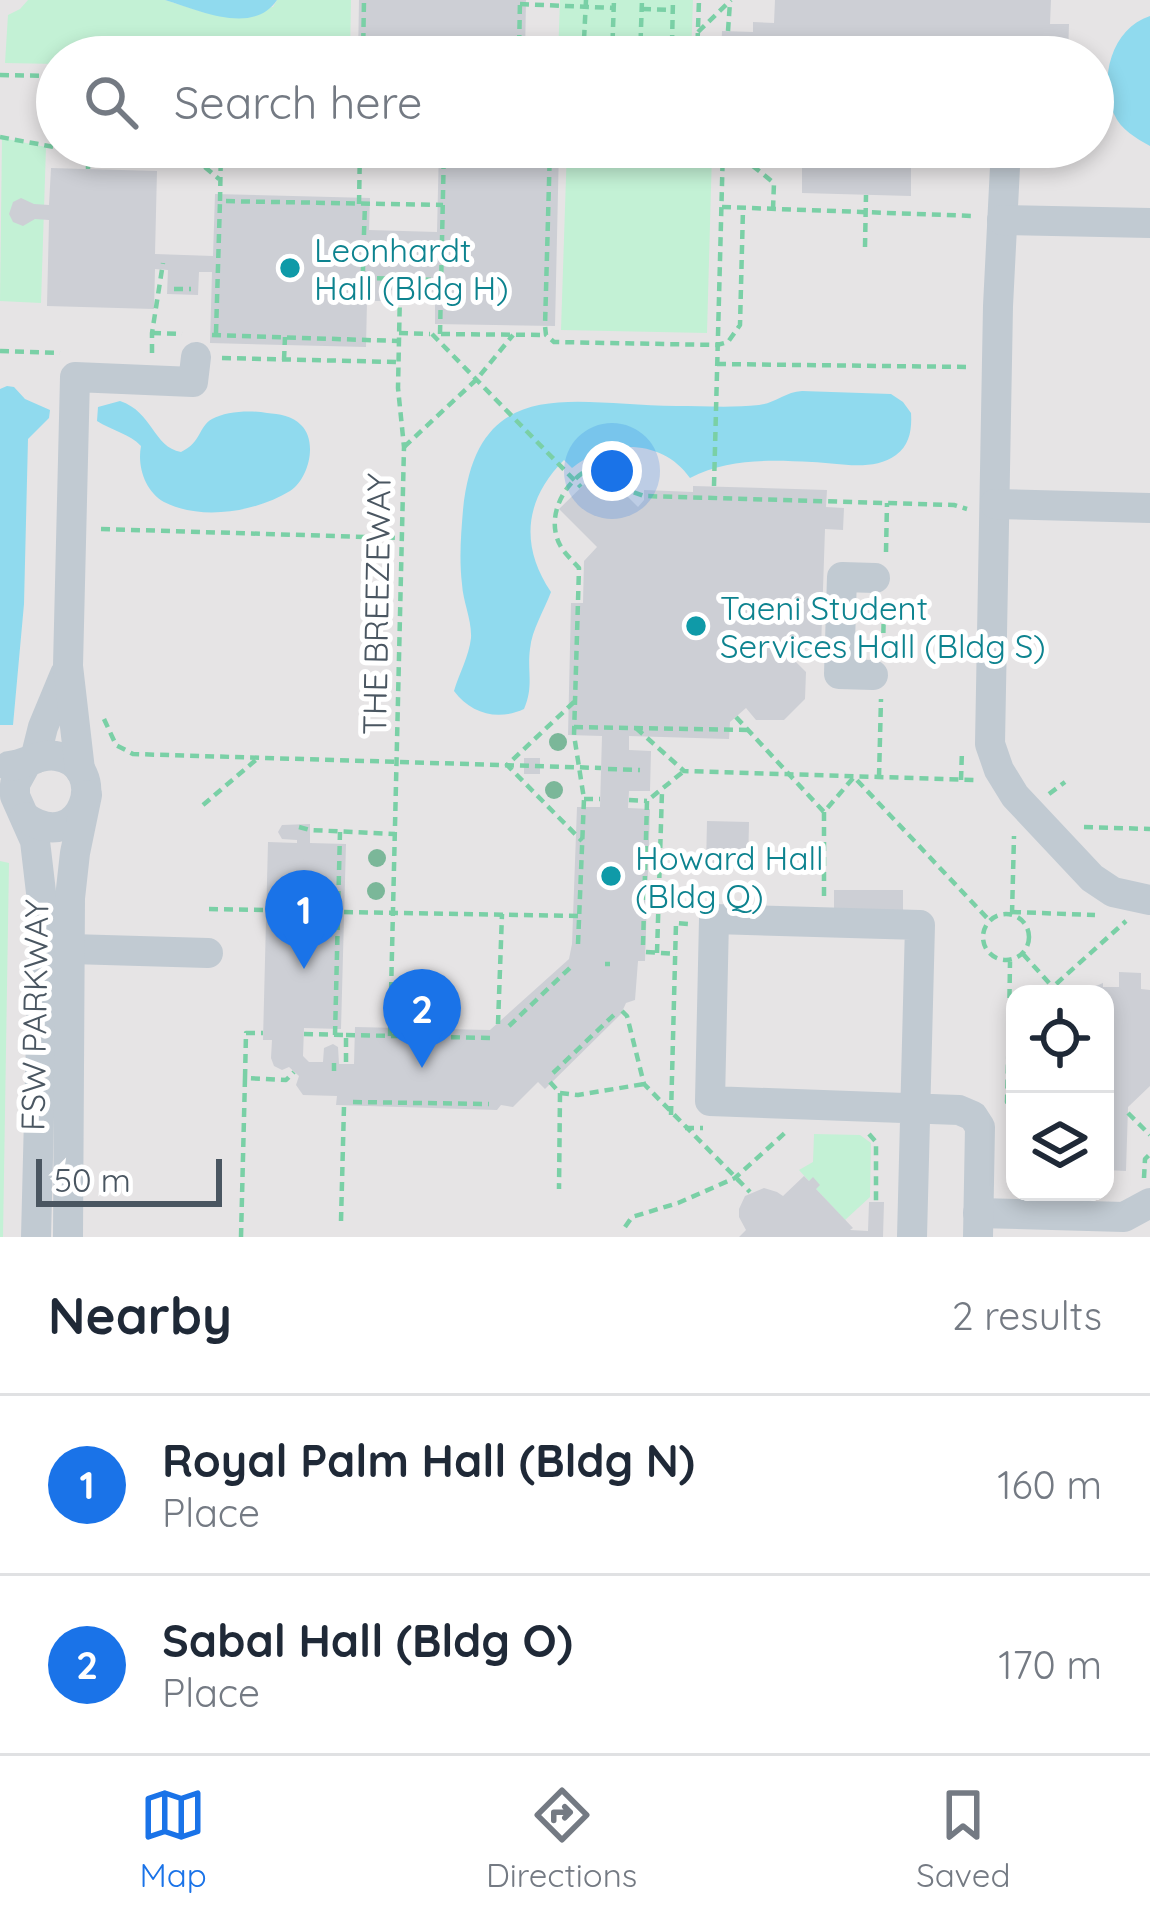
<!DOCTYPE html>
<html lang="en">
<head>
<meta charset="utf-8">
<style>
	:root { --surface:#fff; --page:#f6f6f7; --text:#1f2937; --muted:#747a83; --line:#e0e1e3; --accent:#1a73e8 }
	body { margin:0; font-family:Quicksand,sans-serif; background:var(--page); color:var(--text) }
	.controls { position:absolute; right:36px; bottom:36px; display:grid; overflow:hidden; border-radius:24px; box-shadow:0 6px 18px #0003 }
	.controls button { width:108px; height:108px; display:grid; place-items:center; padding:0; border:0; border-bottom:3px solid var(--line); background:var(--surface); color:var(--text); font:60px sans-serif }
	.scale { position:absolute; left:36px; bottom:30px; width:186px; box-sizing:border-box; padding-left:12px; border:6px solid #4a5661; border-top:0; font-size:33px; line-height:42px; white-space:nowrap; color:#4a5661; -webkit-text-stroke:9px #fff; paint-order:stroke }
	.you { position:absolute; left:612px; top:471px; width:42px; height:42px; margin:-30px; border:9px solid #fff; border-radius:50%; background:#1a73e8; box-shadow:0 0 0 18px #1a73e833 }
	.badge { display:grid; place-items:center; width:78px; height:78px; border-radius:50%; background:var(--accent); color:#fff; font-size:39px; font-weight:700 }
	.pin { position:absolute; translate:-50% -99px; filter:drop-shadow(0 3px 6px #0008) }
	.pin::after { content:''; position:absolute; top:63px; width:42px; height:36px; background:inherit; clip-path:polygon(0 0,100% 0,50% 100%) }
	.list { margin:0; padding:0; list-style:none }
	h2 { display:flex; justify-content:space-between; align-items:center; height:156px; margin:0; padding:0 48px; font-size:51px }
	h2 small { font-size:39px; font-weight:400; color:var(--muted) }
	.list li { display:grid; grid-template-columns:78px 1fr auto; gap:36px; align-items:center; box-sizing:border-box; height:180px; padding:0 48px; border-top:3px solid var(--line) }
	.list b { display:block; font-size:45px; white-space:nowrap }
	.list p { margin:0; font-size:39px; white-space:nowrap; color:var(--muted) }
	.list em { font-size:39px; font-style:normal; color:var(--muted) }
	.icon { flex:none; width:66px; height:66px; fill:none; stroke:currentColor; stroke-width:2; stroke-linecap:round; stroke-linejoin:round }
	.map { position:relative; flex:none; width:1150px; height:1237px; overflow:hidden }
	.search { position:absolute; background:var(--surface); box-shadow:0 6px 18px #0003; left:36px; right:36px; top:36px; height:132px; display:flex; align-items:center; gap:30px; box-sizing:border-box; padding:0 42px; border-radius:66px; color:var(--muted); font-size:45px }
	.sheet { height:516px; background:var(--surface) }
	nav { display:flex; justify-content:space-around; align-items:center; box-sizing:border-box; height:168px; border-top:3px solid var(--line); background:var(--surface); font-size:33px; color:var(--muted) }
	nav a { display:grid; justify-items:center; gap:6px }
	nav .on { color:var(--accent) }
	.map>svg:first-child { display:block }
</style>
</head>
<body>
<div class="map">
<svg width="1150" height="1237" viewBox="0 0 1150 1237">
	<rect width="100%" height="100%" fill="#f5f3f3"/>
	<path fill="#e6e4e5" fill-rule="evenodd" d="M 0,0 L 1150,0 L 1150,1237 L 0,1237 ZM 57,57 L 1093,57 L 1093,147 L 57,147 ZM 1015,994 L 1105,994 L 1105,1192 L 1015,1192 Z"/>
	<g fill="#c3f1d5">
		<polygon points="28,0 165,0 206,13 273,7 277,0 351,0 350,57 57,57 57,64 5,63 8,15 20,9"/>
		<polygon points="560,0 693,0 691,57 558,57"/>
		<polygon points="2,138 46,147 41,303 0,301"/>
		<polygon points="567,147 712,152 707,333 561,330"/>
		<polygon points="0,861 9,863 3,1237 0,1237"/>
		<polygon points="814,1134 860,1135 871,1143 870,1197 845,1220 816,1189 813,1178 809,1181 799,1170 813,1162"/>
	</g>
	<g fill="#90daee">
		<path d="M 165,0 L 277,0 C 253,36 198,10 165,0 Z"/>
		<path d="M 1150,16 L 1150,146 C 1136,138 1121,130 1114,114 C 1098,79 1112,28 1150,16 Z"/>
		<polygon points="7,386 14,387 25,399 50,410 49,418 28,439 24,604 13,725 0,725 0,389"/>
		<path d="M 802,391 L 891,394 L 903,402 L 911,413 C 912,429 910,445 896,455 C 873,472 838,463 812,462 C 770,460 728,458 690,478 C 662,438 607,439 572,468 L 564,460 C 524,500 520,546 551,592 C 544,611 532,629 530,649 C 527,672 534,686 524,709 C 498,721 471,714 454,691 C 459,674 469,656 471,638 C 472,620 463,602 462,584 C 459,559 461,534 463,510 C 477,370 576,406 676,406 C 703,406 732,408 759,405 C 776,403 785,392 802,391 Z"/>
		<path d="M 120,401 C 153,412 153,447 181,452 C 202,442 198,427 212,419 C 226,411 251,410 267,413 C 279,414 293,416 301,425 C 318,441 309,479 290,491 C 256,512 201,521 164,502 C 145,491 137,466 141,446 C 130,434 111,430 97,421 L 98,407 Z"/>
	</g>
	<g fill="#cdcfd5">
		<polygon points="359,0 526,0 525,57 358,57"/>
		<polygon points="775,0 1051,0 1050,24 1069,24 1068,57 721,57 722,31 753,32 753,22 774,23"/>
		<polygon points="439,147 559,147 555,326 435,324 435,292 386,290 386,301 367,301 366,347 210,343 212,272 199,272 198,295 167,294 168,270 155,269 154,309 47,306 49,220 35,219 23,226 13,222 9,214 13,202 21,198 34,204 49,205 51,168 157,171 155,254 213,256 215,194 370,198 369,230 437,232"/>
		<polygon points="774,147 935,147 934,160 911,159 911,196 802,193 802,157 774,156"/>
		<polygon points="939,147 997,147 997,153 939,151"/>
		<polygon points="600,469 638,507 644,500 644,490 693,492 693,486 827,490 826,507 844,508 843,530 825,529 821,649 807,648 795,661 806,672 805,699 784,720 756,720 746,708 730,722 729,739 629,736 629,750 651,751 650,791 629,791 628,808 650,809 645,961 638,961 635,1000 626,1003 621,1014 545,1089 538,1082 513,1107 501,1105 497,1110 336,1105 337,1096 303,1095 296,1085 299,1076 289,1067 282,1070 274,1066 271,1058 272,1040 263,1040 268,842 297,843 297,840 282,839 278,832 282,825 310,824 310,843 346,844 341,1029 304,1028 303,1056 309,1062 323,1062 324,1048 333,1044 338,1047 339,1064 354,1064 355,1027 490,1030 569,959 572,944 577,807 600,807 602,736 568,735 571,603 583,603 584,561 597,547 559,509"/>
		<rect x="524" y="758" width="16" height="16"/>
		<polygon points="707,821 749,822 748,868 706,867"/>
		<rect x="834" y="890" width="69" height="28"/>
		<polygon points="1119,972 1141,973 1141,989 1150,990 1150,1086 1128,1107 1126,1171 1105,1170 1105,994 1077,994 1103,983 1103,987 1119,987"/>
		<polygon points="804,1176 809,1181 813,1177 820,1185 816,1189 853,1228 850,1230 868,1231 869,1202 884,1202 883,1237 739,1237 746,1230 739,1217 739,1209 745,1196 764,1188 777,1192 783,1196"/>
	</g>
	<g fill="none" stroke-linecap="round" stroke-linejoin="round">
		<g stroke="#7ad0a6" stroke-width="4.5" stroke-dasharray="9 6" stroke-linecap="butt">
			<polyline points="586,0 584,40 612,42"/>
			<polyline points="520,4 614,8"/>
			<polyline points="642,9 672,10"/>
			<polyline points="728,31 730,2"/>
			<polyline points="698,32 731,0"/>
			<polyline points="641,42 672,43 673,0"/>
			<polyline points="363,50 519,53 520,0"/>
			<polyline points="363,57 364,0"/>
			<polyline points="612,57 614,0"/>
			<polyline points="640,57 642,0"/>
			<polyline points="697,57 699,0"/>
			<polyline points="0,75 57,76"/>
			<polyline points="0,137 65,149 181,154 193,157 219,179"/>
			<polyline points="221,147 220,201 443,205"/>
			<polyline points="550,147 545,326 546,335 554,342 717,345 728,342 740,325 743,209"/>
			<polyline points="729,147 774,183 773,209"/>
			<polyline points="88,169 88,151"/>
			<polyline points="359,204 360,147"/>
			<polyline points="722,207 974,216"/>
			<polyline points="865,247 866,195"/>
			<polyline points="360,262 363,262 365,204"/>
			<polyline points="363,262 363,278 441,280"/>
			<polyline points="174,289 191,289"/>
			<polyline points="152,333 182,334"/>
			<polyline points="216,333 220,201"/>
			<polyline points="399,333 430,334"/>
			<polyline points="432,334 581,487"/>
			<polyline points="440,334 444,147"/>
			<polyline points="441,334 544,335"/>
			<polyline points="212,335 398,341"/>
			<polyline points="0,351 60,353"/>
			<polyline points="152,353 152,333 163,263"/>
			<polyline points="222,358 396,362"/>
			<polyline points="284,360 285,337"/>
			<polyline points="717,364 969,367"/>
			<polyline points="404,447 477,379 513,335"/>
			<polyline points="714,486 723,147"/>
			<polyline points="101,529 401,538"/>
			<polyline points="886,552 887,503"/>
			<polyline points="883,648 884,606"/>
			<polyline points="574,702 507,765 582,841"/>
			<polyline points="736,717 824,812 854,777 989,920"/>
			<polyline points="104,719 116,745 133,754 601,768"/>
			<polyline points="574,727 748,730"/>
			<polyline points="636,728 684,771 976,780"/>
			<polyline points="608,769 640,770"/>
			<polyline points="879,777 881,699"/>
			<polyline points="961,780 962,750"/>
			<polyline points="1049,794 1065,782"/>
			<polyline points="584,799 600,799"/>
			<polyline points="629,800 647,801"/>
			<polyline points="203,805 257,759"/>
			<polyline points="299,827 310,830 395,834"/>
			<polyline points="1084,827 1150,829"/>
			<polyline points="824,896 824,812"/>
			<polyline points="209,909 266,910"/>
			<polyline points="344,912 578,916"/>
			<polyline points="1012,912 1095,915"/>
			<circle cx="1006" cy="937" r="23"/>
			<polyline points="1012,914 1014,836"/>
			<path d="M 578,944 L 584,799 L 574,735 L 579,568 C 572,560 564,553 560,545 C 534,496 612,427 633,492 L 644,496 L 954,505 L 967,509"/>
			<polyline points="643,945 647,801 684,771"/>
			<polyline points="646,952 676,954"/>
			<polyline points="657,953 662,791"/>
			<polyline points="1023,954 1059,994"/>
			<polyline points="605,964 610,964"/>
			<polyline points="1045,994 1126,921"/>
			<polyline points="622,1011 627,1016 644,1084 750,1192"/>
			<polyline points="1015,1022 1009,1028 1007,1102 1015,1102"/>
			<polyline points="498,1024 502,914"/>
			<polyline points="509,1026 574,964"/>
			<polyline points="1009,1028 1010,962"/>
			<polyline points="304,1034 346,1035 346,1064"/>
			<polyline points="335,1035 340,832"/>
			<polyline points="346,1035 490,1038"/>
			<polyline points="390,1036 404,447 398,388 400,291"/>
			<polyline points="334,1071 334,1063"/>
			<polyline points="553,1073 618,1011"/>
			<polyline points="245,1078 246,1033 263,1033"/>
			<polyline points="550,1082 560,1093 559,1189"/>
			<polyline points="560,1093 578,1095 644,1084"/>
			<polyline points="353,1102 489,1104"/>
			<polyline points="1128,1113 1150,1135"/>
			<polyline points="671,1115 676,923 689,924"/>
			<polyline points="685,1128 703,1128"/>
			<polyline points="869,1134 876,1142 876,1202"/>
			<polyline points="1144,1178 1145,1159 1150,1154"/>
			<polyline points="341,1221 344,1106"/>
			<polyline points="625,1227 632,1217 678,1203 735,1178 787,1131"/>
			<polyline points="241,1237 245,1078 286,1080 294,1072"/>
		</g>
		<g stroke="#c1cad2" stroke-width="30">
			<polyline points="1006,147 998,306 990,744 999,770 1015,796 1092,878 1113,892 1150,900"/>
			<polyline points="1002,220 1150,223"/>
			<polyline points="995,504 1150,508"/>
			<polyline points="873,675 839,674 842,577 875,578"/>
			<polyline points="35,759 43,727 65,674"/>
			<polyline points="26,764 15,784 15,796 35,841 44,918 36,1237"/>
			<path d="M 9,766 C 26,765 39,753 56,756 C 112,764 83,858 25,817"/>
			<polyline points="80,770 68,666 75,377 193,382 196,357"/>
			<polyline points="71,949 208,953"/>
			<polyline points="978,1213 1124,1217 1150,1203"/>
			<polyline points="68,1237 70,898 75,853 87,795"/>
			<path d="M 912,1237 C 914,1133 917,1029 920,925 L 714,919 L 710,1101 L 959,1110 L 973,1116 L 980,1127 L 978,1237"/>
		</g>
	</g>
	<g fill="#7bb799">
		<circle cx="558" cy="742" r="9"/>
		<circle cx="554" cy="790" r="9"/>
		<circle cx="377" cy="858" r="9"/>
		<circle cx="376" cy="891" r="9"/>
	</g>
	<g fill="#0f9aa8" stroke="#fff" stroke-width="4.5">
		<circle cx="290" cy="268" r="12"/>
		<circle cx="696" cy="626" r="12"/>
		<circle cx="611" cy="876" r="12"/>
	</g>
	<g text-anchor="middle" dominant-baseline="central" stroke-width="10" stroke-linejoin="round" paint-order="stroke">
		<g font-size="33" fill="#0d838f" stroke="#fff" text-anchor="start">
			<text x="314" y="249">Leonhardt<tspan x="314" dy="38">Hall (Bldg H)</tspan></text>
			<text x="720" y="607">Taeni Student<tspan x="720" dy="38">Services Hall (Bldg S)</tspan></text>
			<text x="635" y="857">Howard Hall<tspan x="635" dy="38">(Bldg Q)</tspan></text>
		</g>
		<g font-size="33" fill="#4a5661" stroke="#fff">
			<text transform="translate(376 604) rotate(-89)">THE BREEZEWAY</text>
			<text transform="translate(34 1015) rotate(-89)">FSW PARKWAY</text>
		</g>
	</g>
</svg>
<div class="controls">
<button><svg class="icon" aria-label="locate" viewBox="0 0 24 24"><circle cx="12" cy="12" r="6"/><path d="M12 2v4M12 18v4M2 12h4M18 12h4"/></svg></button>
<button><svg class="icon" aria-label="layers" viewBox="0 0 24 24"><path d="M12 4l9 5-9 5-9-5zM3 14l9 5 9-5"/></svg></button>
</div>
<div class="scale">50 m</div>
<div class="you"></div>
<div class="pin badge" style="left:304px;top:969px">1</div>
<div class="pin badge" style="left:422px;top:1068px">2</div>
<div class="search"><svg class="icon" aria-label="search" viewBox="0 0 24 24"><circle cx="10" cy="10" r="6"/><path d="M15 15l6 6"/></svg>Search here</div>
</div>
<section class="sheet">
<h2>Nearby<small>2 results</small></h2>
<ul class="list">
<li><span class="badge">1</span><div><b>Royal Palm Hall (Bldg N)</b><p>Place</p></div><em>160 m</em></li>
<li><span class="badge">2</span><div><b>Sabal Hall (Bldg O)</b><p>Place</p></div><em>170 m</em></li>
</ul>
</section>
<nav>
<a class="on"><svg class="icon" aria-label="map" viewBox="0 0 24 24"><path d="M3 6l6-2 6 2 6-2v14l-6 2-6-2-6 2zM9 4v14M15 6v14"/></svg>Map</a>
<a><svg class="icon" aria-label="directions" viewBox="0 0 24 24"><path d="M12 3l9 9-9 9-9-9zM9 14v-3h6M13 9l2 2-2 2"/></svg>Directions</a>
<a><svg class="icon" aria-label="saved" viewBox="0 0 24 24"><path d="M7 4h10v16l-5-4-5 4z"/></svg>Saved</a>
</nav>
</body>
</html>
